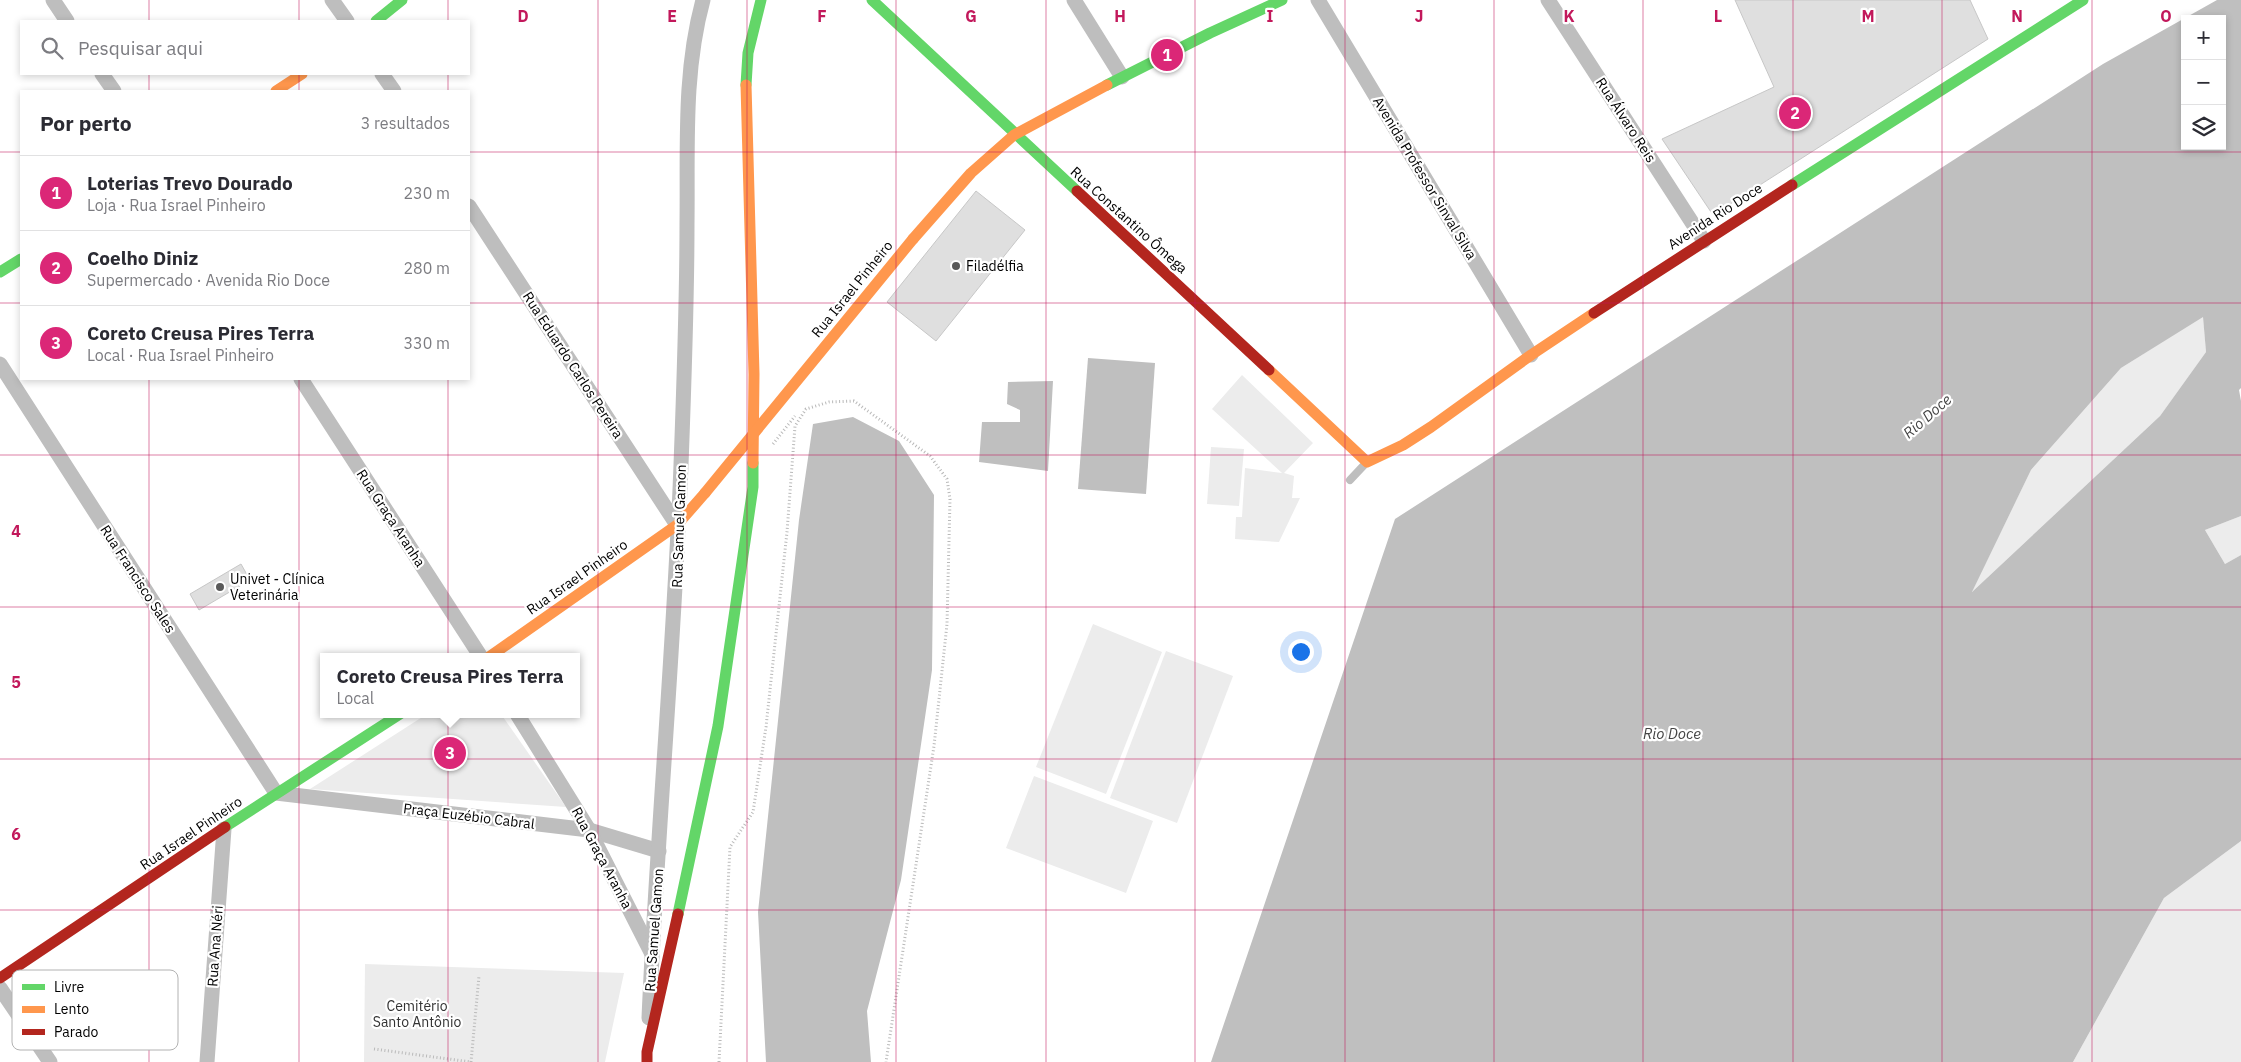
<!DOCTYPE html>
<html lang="pt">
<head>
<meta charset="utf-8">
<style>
	:root { --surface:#fff; --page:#f2f2f3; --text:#2b2b33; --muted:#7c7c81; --line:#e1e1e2; --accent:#db2777 }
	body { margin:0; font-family:"IBM Plex Sans",sans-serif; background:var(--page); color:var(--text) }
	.controls { position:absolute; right:15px; top:15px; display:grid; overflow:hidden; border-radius:0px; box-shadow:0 2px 8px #0003 }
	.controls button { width:45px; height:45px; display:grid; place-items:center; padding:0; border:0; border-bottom:1px solid var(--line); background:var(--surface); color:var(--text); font:25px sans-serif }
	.you { position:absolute; left:1300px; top:651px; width:18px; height:18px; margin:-12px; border:4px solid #fff; border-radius:50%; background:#1a73e8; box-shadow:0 0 0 8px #1a73e833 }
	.badge { display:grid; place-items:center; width:32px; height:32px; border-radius:50%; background:var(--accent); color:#fff; font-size:16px; font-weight:700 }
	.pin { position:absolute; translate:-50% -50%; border:2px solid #fff; box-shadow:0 1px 5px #0006 }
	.popup { position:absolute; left:320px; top:653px; width:260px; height:65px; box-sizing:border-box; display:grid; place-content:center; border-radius:0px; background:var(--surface); filter:drop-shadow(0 1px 4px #0005); font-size:16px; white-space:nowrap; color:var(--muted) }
	.popup b { font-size:19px; color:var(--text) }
	.popup::after { content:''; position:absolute; left:50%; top:100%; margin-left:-10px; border:10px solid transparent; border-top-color:var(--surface) }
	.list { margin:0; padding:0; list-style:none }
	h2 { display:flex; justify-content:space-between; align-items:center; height:65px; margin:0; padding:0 20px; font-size:21px }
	h2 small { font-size:16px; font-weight:400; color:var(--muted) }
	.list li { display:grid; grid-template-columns:32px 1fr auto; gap:15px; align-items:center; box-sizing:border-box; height:75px; padding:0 20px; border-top:1px solid var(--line) }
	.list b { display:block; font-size:19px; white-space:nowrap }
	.list p { margin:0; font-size:16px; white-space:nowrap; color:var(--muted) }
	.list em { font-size:16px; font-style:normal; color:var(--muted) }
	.icon { flex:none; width:28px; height:28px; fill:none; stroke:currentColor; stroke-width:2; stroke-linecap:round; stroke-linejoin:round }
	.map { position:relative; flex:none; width:2241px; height:1062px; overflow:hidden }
	.search { position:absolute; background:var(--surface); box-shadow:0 2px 8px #0003; left:20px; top:20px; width:450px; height:55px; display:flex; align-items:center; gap:12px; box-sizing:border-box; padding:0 18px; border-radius:0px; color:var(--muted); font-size:19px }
	.panel { position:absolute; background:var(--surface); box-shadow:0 2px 8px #0003; left:20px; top:90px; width:450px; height:290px; border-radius:0px }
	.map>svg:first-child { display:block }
</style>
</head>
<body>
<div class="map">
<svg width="2241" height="1062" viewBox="0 0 2241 1062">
	<rect width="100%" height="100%" fill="#fff"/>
	<g fill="#ececec">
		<polygon points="2203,316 2206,352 2160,416 1971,593 2031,470 2121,368"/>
		<polygon points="1242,375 1313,443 1284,473 1294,476 1292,498 1300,498 1279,542 1235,539 1236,517 1242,517 1245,468 1282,473 1212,409"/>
		<polygon points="1211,447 1244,449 1239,506 1207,504"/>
		<polygon points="2241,516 2241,555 2225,564 2205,530"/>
		<polygon points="1093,624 1162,652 1106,794 1036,767"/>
		<polygon points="1166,651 1233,676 1177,823 1110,798"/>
		<polygon points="427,714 501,714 566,807 310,789"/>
		<polygon points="1034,776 1153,821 1126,893 1006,848"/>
		<polygon points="2241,841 2241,1062 2073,1062 2164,898"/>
		<polygon points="365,964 624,973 605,1062 364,1062"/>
	</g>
	<g fill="#bfbfbf" fill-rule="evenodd">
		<path d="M 2217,0 L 2241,0 L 2241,388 L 2239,390 L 2241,401 L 2241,516 L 2205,530 L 2225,564 L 2241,555 L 2241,841 L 2164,898 L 2073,1062 L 1211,1062 L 1395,519 L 2103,64 ZM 2185,19 L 2222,19 L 2222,146 L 2185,146 ZM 2203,317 L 2206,352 L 2160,416 L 1972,592 L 2031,470 L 2121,368 Z"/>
		<polygon points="1088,358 1155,363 1146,494 1078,489"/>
		<polygon points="1053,381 1048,471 979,462 982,422 1020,422 1020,410 1007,404 1008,382"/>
		<polygon points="853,417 899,441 934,495 932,670 901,880 867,1011 871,1062 766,1062 758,912 799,520 813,424"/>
	</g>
	<g fill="#dfdfdf" stroke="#c7c7c7">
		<polygon points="1735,0 1970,0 1988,39 1713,215 1662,139 1774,87"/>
		<polygon points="976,191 1025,230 936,341 887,302"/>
		<polygon points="241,564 250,580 199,610 190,594"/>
		<circle cx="450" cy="752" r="9"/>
	</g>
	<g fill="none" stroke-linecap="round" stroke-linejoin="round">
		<g stroke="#b9b9b9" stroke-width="3" stroke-dasharray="1 2.5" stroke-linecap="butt">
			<polyline points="773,444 795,416"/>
			<polyline points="374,1049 471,1062"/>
			<polyline points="471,1062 479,976"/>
			<polyline points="719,1062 730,847 753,812 766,727 787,532 795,426 806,409 829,402 854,401 930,456 947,479 950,499 947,624 934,746 886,1062"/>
		</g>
		<polyline stroke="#bebebe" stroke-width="8" points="1350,480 1366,463"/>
		<g stroke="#bebebe" stroke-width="15">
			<polyline points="53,0 67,21"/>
			<polyline points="332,0 347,21"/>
			<polyline points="1074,0 1122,77"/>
			<polyline points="1318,0 1531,355"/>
			<polyline points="1548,0 1704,241"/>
			<polyline points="102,74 114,91"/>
			<polyline points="382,74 394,91"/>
			<polyline points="469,206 677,525"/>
			<polyline points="0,364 276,793 589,830 659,851"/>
			<polyline points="301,379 481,657"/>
			<polyline points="517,714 589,830 651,952"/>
			<polyline points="0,988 50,1062"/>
			<path d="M 649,1018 C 657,834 674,650 681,465 C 684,385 687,305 687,224 C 688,149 683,73 703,0"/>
			<polyline points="207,1062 224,829"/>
		</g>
		<g stroke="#63d668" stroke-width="11">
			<polyline points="872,0 1077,191"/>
			<polyline points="376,21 402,0"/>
			<polyline points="746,85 748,53 761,0"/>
			<polyline points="1107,85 1210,33 1282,0"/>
			<polyline points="1792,185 2083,0"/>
			<polyline points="0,272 21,259"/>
			<polyline points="225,827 400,714"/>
			<polyline points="678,914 718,726 753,487 753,463"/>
		</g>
		<g stroke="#ff974d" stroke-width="11">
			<polyline points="746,85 754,374 753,463"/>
			<polyline points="276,91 302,74"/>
			<polyline points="913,239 971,173 1014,135 1107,85"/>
			<polyline points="1269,370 1367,462 1403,445 1431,427 1531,355 1594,313"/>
			<polyline points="489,657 677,525 705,493"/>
		</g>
		<g stroke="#b3261e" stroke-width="11">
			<polyline points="1077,191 1269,370"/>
			<polyline points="1594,313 1792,185"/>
			<polyline points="0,978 225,827"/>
			<polyline points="647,1062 647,1052 678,914"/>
		</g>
		<polyline stroke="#ff974d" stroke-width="11" points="705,493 913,239"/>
	</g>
	<path fill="none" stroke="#c2185b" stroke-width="1" stroke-opacity="0.55" d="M 149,0 L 149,21M 299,0 L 299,21M 448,0 L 448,21M 598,0 L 598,1062M 747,0 L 747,1062M 896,0 L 896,1062M 1046,0 L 1046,1062M 1195,0 L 1195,1062M 1345,0 L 1345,1062M 1494,0 L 1494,1062M 1643,0 L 1643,1062M 1793,0 L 1793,1062M 1942,0 L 1942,1062M 2092,0 L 2092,1062M 149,74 L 149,91M 299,74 L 299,91M 448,74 L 448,91M 0,152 L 21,152M 469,152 L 2241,152M 0,303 L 21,303M 469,303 L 2241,303M 149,379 L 149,1062M 299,379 L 299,1062M 448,379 L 448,1062M 0,455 L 2241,455M 0,607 L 2241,607M 0,759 L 2241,759M 0,910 L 2241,910"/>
	<g fill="#595959" stroke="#fff" stroke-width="2">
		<circle cx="956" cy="266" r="5"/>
		<circle cx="220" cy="587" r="5"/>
	</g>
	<g text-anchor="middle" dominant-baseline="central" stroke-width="4.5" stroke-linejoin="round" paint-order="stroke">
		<g font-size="14" fill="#000" stroke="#fff">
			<text transform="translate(1626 120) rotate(57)">Rua Álvaro Reis</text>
			<text transform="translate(1425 178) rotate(59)">Avenida Professor Sinval Silva</text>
			<text transform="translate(1715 216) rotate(-33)">Avenida Rio Doce</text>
			<text transform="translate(1129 220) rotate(42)">Rua Constantino Ômega</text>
			<text transform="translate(852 289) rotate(-51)">Rua Israel Pinheiro</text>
			<text transform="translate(573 365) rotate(57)">Rua Eduardo Carlos Pereira</text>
			<text transform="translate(391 518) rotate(57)">Rua Graça Aranha</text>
			<text transform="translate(679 526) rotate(-88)">Rua Samuel Gamon</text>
			<text transform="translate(577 577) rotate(-35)">Rua Israel Pinheiro</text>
			<text transform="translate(138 579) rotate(57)">Rua Francisco Sales</text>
			<text transform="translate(469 816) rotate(7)">Praça Euzébio Cabral</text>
			<text transform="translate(191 833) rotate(-34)">Rua Israel Pinheiro</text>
			<text transform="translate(602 858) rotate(62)">Rua Graça Aranha</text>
			<text transform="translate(654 930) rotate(-86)">Rua Samuel Gamon</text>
			<text transform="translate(215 946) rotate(-86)">Rua Ana Néri</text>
		</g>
		<g font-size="14" fill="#000" stroke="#fff" text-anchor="start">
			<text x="966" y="266">Filadélfia</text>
			<text x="230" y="579">Univet - Clínica<tspan x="230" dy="16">Veterinária</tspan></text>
		</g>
		<g font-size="14" fill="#333" stroke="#fff">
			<text x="417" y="1006">Cemitério<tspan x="417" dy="16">Santo Antônio</tspan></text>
		</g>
		<g font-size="15" font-style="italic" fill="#444" stroke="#fff">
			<text transform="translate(1927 416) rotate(-41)">Rio Doce</text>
			<text x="1672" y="733">Rio Doce</text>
		</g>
	</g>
	<rect x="12" y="970" width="166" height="80" rx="8" fill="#fff" stroke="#b2b2b2" stroke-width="1"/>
	<rect x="22" y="984" width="23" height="6" fill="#63d668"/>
	<rect x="22" y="1006" width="23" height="7" fill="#ff974d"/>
	<rect x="22" y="1029" width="23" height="6" fill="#b3261e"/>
	<g font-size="14" fill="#000">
		<text x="54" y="992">Livre</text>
		<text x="54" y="1014">Lento</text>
		<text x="54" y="1037">Parado</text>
	</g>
	<g font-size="16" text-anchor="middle" font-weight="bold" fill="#c2185b" stroke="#fff" stroke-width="4.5" stroke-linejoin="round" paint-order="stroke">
		<text x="523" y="22">D</text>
		<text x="672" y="22">E</text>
		<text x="822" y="22">F</text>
		<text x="971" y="22">G</text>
		<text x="1120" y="22">H</text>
		<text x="1270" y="22">I</text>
		<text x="1419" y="22">J</text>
		<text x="1569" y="22">K</text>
		<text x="1718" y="22">L</text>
		<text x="1868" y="22">M</text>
		<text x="2017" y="22">N</text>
		<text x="2166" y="22">O</text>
		<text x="16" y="537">4</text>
		<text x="16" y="688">5</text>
		<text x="16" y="840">6</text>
	</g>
</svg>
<div class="controls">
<button>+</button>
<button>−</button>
<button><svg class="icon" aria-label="layers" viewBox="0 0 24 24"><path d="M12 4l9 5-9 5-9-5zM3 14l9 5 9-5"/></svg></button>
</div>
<div class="you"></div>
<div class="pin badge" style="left:1167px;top:55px">1</div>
<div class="pin badge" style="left:1795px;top:113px">2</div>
<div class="pin badge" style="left:450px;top:753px">3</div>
<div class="popup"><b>Coreto Creusa Pires Terra</b>Local</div>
<div class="search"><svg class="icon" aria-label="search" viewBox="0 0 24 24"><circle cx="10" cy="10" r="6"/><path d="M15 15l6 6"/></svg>Pesquisar aqui</div>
<section class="panel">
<h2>Por perto<small>3 resultados</small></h2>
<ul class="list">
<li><span class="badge">1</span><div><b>Loterias Trevo Dourado</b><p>Loja · Rua Israel Pinheiro</p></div><em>230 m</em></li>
<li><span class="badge">2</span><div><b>Coelho Diniz</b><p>Supermercado · Avenida Rio Doce</p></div><em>280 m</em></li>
<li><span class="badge">3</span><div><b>Coreto Creusa Pires Terra</b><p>Local · Rua Israel Pinheiro</p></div><em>330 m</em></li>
</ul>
</section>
</div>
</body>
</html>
